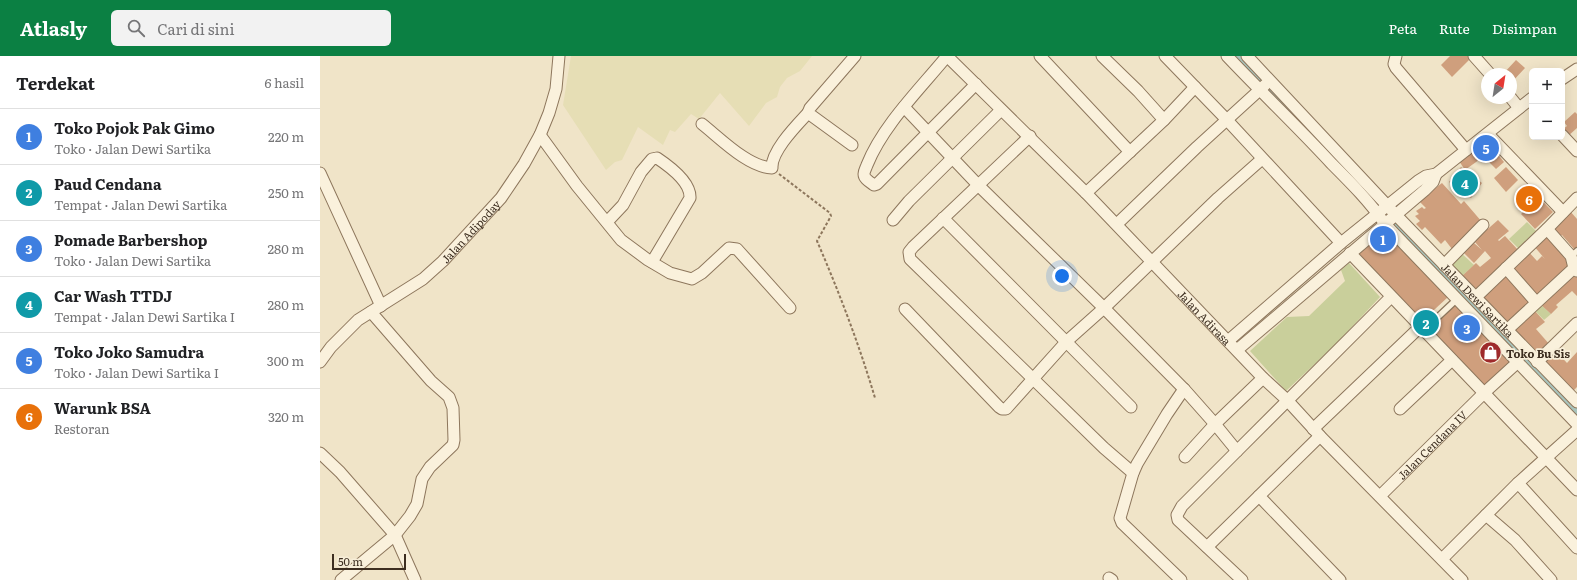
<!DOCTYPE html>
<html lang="id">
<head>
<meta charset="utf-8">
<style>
	:root { --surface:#fff; --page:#f2f2f2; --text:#202124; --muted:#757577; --line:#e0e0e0; --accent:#0b8043 }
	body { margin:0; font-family:Literata,serif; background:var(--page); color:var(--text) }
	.controls { position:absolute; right:12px; top:12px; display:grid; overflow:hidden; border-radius:6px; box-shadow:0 4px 16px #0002 }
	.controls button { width:36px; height:36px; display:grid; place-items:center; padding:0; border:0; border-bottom:1px solid var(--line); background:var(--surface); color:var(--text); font:20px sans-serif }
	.compass { position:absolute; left:1161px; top:12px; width:36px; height:36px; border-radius:50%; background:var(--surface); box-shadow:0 4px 16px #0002; rotate:30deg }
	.scale { position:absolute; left:12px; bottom:10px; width:74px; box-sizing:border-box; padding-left:4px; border:2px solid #3d2e20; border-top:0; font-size:11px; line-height:14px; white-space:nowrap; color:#3d2e20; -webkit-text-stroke:3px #f7eed8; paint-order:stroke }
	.you { position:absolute; left:742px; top:220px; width:14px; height:14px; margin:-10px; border:3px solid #fff; border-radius:50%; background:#1a73e8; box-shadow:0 0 0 6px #1a73e833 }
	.badge { display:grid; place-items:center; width:26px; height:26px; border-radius:50%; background:var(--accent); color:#fff; font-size:13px; font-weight:700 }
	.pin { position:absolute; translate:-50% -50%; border:2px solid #fff; box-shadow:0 1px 4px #0006 }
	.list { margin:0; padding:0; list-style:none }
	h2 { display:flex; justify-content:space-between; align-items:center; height:52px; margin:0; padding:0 16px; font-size:17px }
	h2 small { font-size:13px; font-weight:400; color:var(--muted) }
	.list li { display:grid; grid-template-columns:26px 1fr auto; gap:12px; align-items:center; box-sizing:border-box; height:56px; padding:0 16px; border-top:1px solid var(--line) }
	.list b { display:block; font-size:15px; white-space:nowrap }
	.list p { margin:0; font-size:13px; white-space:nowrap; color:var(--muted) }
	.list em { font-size:13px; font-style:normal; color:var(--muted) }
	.icon { flex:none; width:22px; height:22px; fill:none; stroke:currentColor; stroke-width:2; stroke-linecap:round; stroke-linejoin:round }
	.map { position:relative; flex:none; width:1257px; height:524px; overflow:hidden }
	header { display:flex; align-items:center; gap:24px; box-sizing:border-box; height:56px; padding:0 20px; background:var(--accent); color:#fff }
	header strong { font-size:19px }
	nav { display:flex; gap:22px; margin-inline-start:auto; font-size:14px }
	.search { width:280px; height:36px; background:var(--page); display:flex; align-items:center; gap:10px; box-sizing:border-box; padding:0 14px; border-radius:6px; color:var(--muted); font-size:15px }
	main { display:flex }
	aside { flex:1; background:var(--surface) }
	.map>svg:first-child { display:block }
</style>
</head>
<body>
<header>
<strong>Atlasly</strong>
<div class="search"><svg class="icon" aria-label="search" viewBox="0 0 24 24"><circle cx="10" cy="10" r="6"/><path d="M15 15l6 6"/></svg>Cari di sini</div>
<nav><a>Peta</a><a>Rute</a><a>Disimpan</a></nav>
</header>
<main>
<aside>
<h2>Terdekat<small>6 hasil</small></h2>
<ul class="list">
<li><span class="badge" style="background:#3f7fe0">1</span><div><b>Toko Pojok Pak Gimo</b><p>Toko · Jalan Dewi Sartika</p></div><em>220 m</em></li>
<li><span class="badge" style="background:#0f9aa8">2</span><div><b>Paud Cendana</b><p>Tempat · Jalan Dewi Sartika</p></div><em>250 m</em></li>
<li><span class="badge" style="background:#3f7fe0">3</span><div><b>Pomade Barbershop</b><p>Toko · Jalan Dewi Sartika</p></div><em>280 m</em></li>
<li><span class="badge" style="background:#0f9aa8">4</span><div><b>Car Wash TTDJ</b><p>Tempat · Jalan Dewi Sartika I</p></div><em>280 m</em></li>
<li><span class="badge" style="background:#3f7fe0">5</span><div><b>Toko Joko Samudra</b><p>Toko · Jalan Dewi Sartika I</p></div><em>300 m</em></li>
<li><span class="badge" style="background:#e8710a">6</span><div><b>Warunk BSA</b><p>Restoran</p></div><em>320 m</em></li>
</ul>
</aside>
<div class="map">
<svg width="1257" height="524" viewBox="0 0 1257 524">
	<rect width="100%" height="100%" fill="#f0e4c8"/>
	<polygon fill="#e6deb5" points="251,0 492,0 480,15 467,22 460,31 457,41 446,47 429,70 400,37 379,63 371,58 355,76 350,74 343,89 318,71 302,104 295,106 286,114 243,49"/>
	<g fill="#c9cf9b">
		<polygon points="1207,166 1218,177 1200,194 1189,183"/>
		<polygon points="1140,196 1154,209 1141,221 1129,208"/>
		<polygon points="1029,207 1060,241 1016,288 966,335 930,295 967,261 989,260 1025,225 1021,214"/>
		<polygon points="1219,247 1231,258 1224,264 1213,253"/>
	</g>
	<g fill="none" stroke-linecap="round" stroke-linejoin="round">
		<g stroke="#a9c4bc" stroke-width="18">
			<polyline points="916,0 970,57"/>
			<polyline points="1074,168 1257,355"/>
		</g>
	</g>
	<g fill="#cf9f7d">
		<polygon points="1130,0 1149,0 1151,2 1132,21 1121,9"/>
		<polygon points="1196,4 1205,12 1191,27 1191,18 1183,18"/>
		<polygon points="1255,56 1257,58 1257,72 1248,80 1243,73 1247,70 1244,66"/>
		<polygon points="1167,85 1174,93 1145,114 1139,105"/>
		<polygon points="1176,96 1184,106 1176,113 1167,104"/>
		<polygon points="1141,111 1162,127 1151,142 1129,126"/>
		<polygon points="1186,111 1198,124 1186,136 1174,122"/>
		<polygon points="1122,127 1141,148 1144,145 1162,166 1132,193 1125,184 1121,188 1105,171 1102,174 1096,168 1100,165 1095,160 1099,158 1096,155 1102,151 1104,153 1106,152 1099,145"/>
		<polygon points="1206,128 1233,156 1215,173 1201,158 1206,153 1199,145 1205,140 1200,134"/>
		<polygon points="1249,154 1257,163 1257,192 1255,194 1242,179 1240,181 1231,172"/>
		<polygon points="1178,164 1189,175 1178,184 1179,185 1185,180 1199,195 1155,237 1141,221 1156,207 1160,211 1171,202 1165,195 1154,207 1144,197 1154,187 1162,194 1154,185"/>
		<polygon points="1064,174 1128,241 1101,266 1036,198"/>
		<polygon points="1226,177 1252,207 1217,242 1188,212 1207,194 1217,205 1222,200 1225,203 1213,189"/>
		<polygon points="1253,215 1257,220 1257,240 1252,235 1236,249 1238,251 1231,258 1219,247"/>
		<polygon points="1186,216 1213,247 1188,270 1161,239"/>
		<polygon points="1134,247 1192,306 1164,332 1106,272"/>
		<polygon points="1213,253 1225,266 1216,273 1230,289 1218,299 1193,271"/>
		<polygon points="1234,293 1247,307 1257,296 1257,331 1252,336 1221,306"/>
	</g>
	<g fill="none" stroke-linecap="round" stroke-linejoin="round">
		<defs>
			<g id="service">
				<polyline points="1251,200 1257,195"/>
				<polyline points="1104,274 1136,244"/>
			</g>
			<g id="minor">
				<path id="s1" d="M 627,0 L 766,137 L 943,322 L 967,344 L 1000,380 L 1142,524"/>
				<path d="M 627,0 C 600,33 563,69 547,109 C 546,112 544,115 544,118 C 544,123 550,126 554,129 L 557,128 L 656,28"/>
				<polyline points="720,0 810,96"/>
				<polyline points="782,0 818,35 844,64"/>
				<polyline points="845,0 907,64 1021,187"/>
				<path d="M 907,0 C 942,37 978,71 1012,108 C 1031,127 1050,146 1065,168 L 1257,368"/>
				<path id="s2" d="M 927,0 L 1076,159 L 1257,346"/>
				<polyline points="1076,0 1074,8 1076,12 1146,94"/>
				<polyline points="1154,0 1170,18"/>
				<polyline points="1242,23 1257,13"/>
				<polyline points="1191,42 1199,52"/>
				<polyline points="584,51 659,130 784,252 864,333 895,368 917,395 1071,241"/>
				<path d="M 382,68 C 401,83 428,111 452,112 C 451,95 477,69 488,57"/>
				<polyline points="1168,78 1243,156"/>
				<polyline points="220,79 257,130 301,184 328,204 350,217 372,223 382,217 409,192 417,193 470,252"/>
				<polyline points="1242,79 1257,95"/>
				<polyline points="710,80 593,191 589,196 590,203 784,392 813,417"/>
				<polyline points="532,89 488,57 490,52 535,0"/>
				<polyline points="0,117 61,250"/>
				<polyline points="766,137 844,64 875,31"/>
				<polyline points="623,162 811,351"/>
				<polyline points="573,164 589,145 681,54"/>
				<path d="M 287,166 L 303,149 L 321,116 L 332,103 L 337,102 C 349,110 371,126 370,142 L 332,206"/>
				<polyline points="797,168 877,91 945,29"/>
				<polyline points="1227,173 1251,200 1254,212 1257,215"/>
				<polyline points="1030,197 1257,434"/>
				<polyline points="1124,209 1163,169"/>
				<polyline points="1186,212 1216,246"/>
				<polyline points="1156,241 1227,173 1257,142"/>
				<polyline points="585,253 679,351 682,353 686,353 747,285 784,252 898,142 942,103"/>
				<polyline points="1187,274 1254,212"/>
				<polyline points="908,285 1021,187 1098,125 1106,120 1116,118 1212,42"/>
				<polyline points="917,294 1105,134 1113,126 1116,118"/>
				<path id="s3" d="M 0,306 L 11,291 L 38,264 L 103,223 L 123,205 L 181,142 L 204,108 L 220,79 L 229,57 L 236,33 L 239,0"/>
				<polyline points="1217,306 1257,267"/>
				<polyline points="1080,353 1132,304"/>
				<polyline points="993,373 1100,271"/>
				<polyline points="1000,380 939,440 1020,524"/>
				<polyline points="917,395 862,450 857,459 858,464 922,524"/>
				<polyline points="0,397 20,416 75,479 95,524"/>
				<polyline points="865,401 895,368 943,322"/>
				<polyline points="1198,427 1257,492"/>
				<path id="s4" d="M 1060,440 L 1164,337 L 1198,306"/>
				<polyline points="1166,459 1195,484 1231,524"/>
				<polyline points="887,491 939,440"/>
				<polyline points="1122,503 1198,427 1257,374"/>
				<polyline points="789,522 792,524"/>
				<polyline points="21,524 75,479 90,460 97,448 102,423 110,411 133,389 134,384 133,352 129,341 111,325 51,256"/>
				<polyline points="861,524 802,467 800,462 813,417 817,408 847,358 864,333"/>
			</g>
		</defs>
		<use href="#service" stroke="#8d765c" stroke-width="8"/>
		<use href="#minor" stroke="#8d765c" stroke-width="13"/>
		<path stroke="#8d765c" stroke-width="2" stroke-dasharray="3 2" stroke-linecap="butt" d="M 459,118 L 510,157 L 511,160 L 497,185 C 519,236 539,288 555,342"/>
		<use href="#service" stroke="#faf1dc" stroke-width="5.5"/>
		<use href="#minor" stroke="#faf1dc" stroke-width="11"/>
	</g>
	<defs>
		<symbol id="shop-disc" viewBox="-11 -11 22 22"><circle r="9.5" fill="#9e2a2b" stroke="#f7eed8"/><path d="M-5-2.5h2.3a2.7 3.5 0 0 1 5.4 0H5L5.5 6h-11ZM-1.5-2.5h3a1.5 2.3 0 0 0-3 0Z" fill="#fff"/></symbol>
	</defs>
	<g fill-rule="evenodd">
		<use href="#shop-disc" x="1158" y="284" width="25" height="25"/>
	</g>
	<g text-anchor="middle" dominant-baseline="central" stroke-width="3.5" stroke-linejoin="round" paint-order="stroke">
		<g font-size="11" fill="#3d2e20" stroke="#f7eed8">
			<text stroke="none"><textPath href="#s3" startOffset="201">Jalan Adipoday</textPath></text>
			<text stroke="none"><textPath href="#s2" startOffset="336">Jalan Dewi Sartika</textPath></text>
			<text stroke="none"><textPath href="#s1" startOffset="367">Jalan Adirasa</textPath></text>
			<text stroke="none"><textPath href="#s4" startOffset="73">Jalan Cendana IV</textPath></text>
		</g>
		<g font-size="11" font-weight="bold" fill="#3d2e20" stroke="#f7eed8" text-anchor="start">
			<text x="1186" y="297">Toko Bu Sis</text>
		</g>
	</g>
</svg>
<div class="controls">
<button>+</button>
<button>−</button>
</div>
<svg class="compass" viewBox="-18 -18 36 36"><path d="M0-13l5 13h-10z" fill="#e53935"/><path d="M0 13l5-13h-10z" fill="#757577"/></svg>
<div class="scale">50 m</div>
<div class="you"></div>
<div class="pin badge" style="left:1063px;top:183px;background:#3f7fe0">1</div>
<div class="pin badge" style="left:1106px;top:267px;background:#0f9aa8">2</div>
<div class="pin badge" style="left:1147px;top:272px;background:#3f7fe0">3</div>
<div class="pin badge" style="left:1145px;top:127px;background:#0f9aa8">4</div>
<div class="pin badge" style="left:1166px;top:92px;background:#3f7fe0">5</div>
<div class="pin badge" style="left:1209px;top:143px;background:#e8710a">6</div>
</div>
</main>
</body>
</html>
